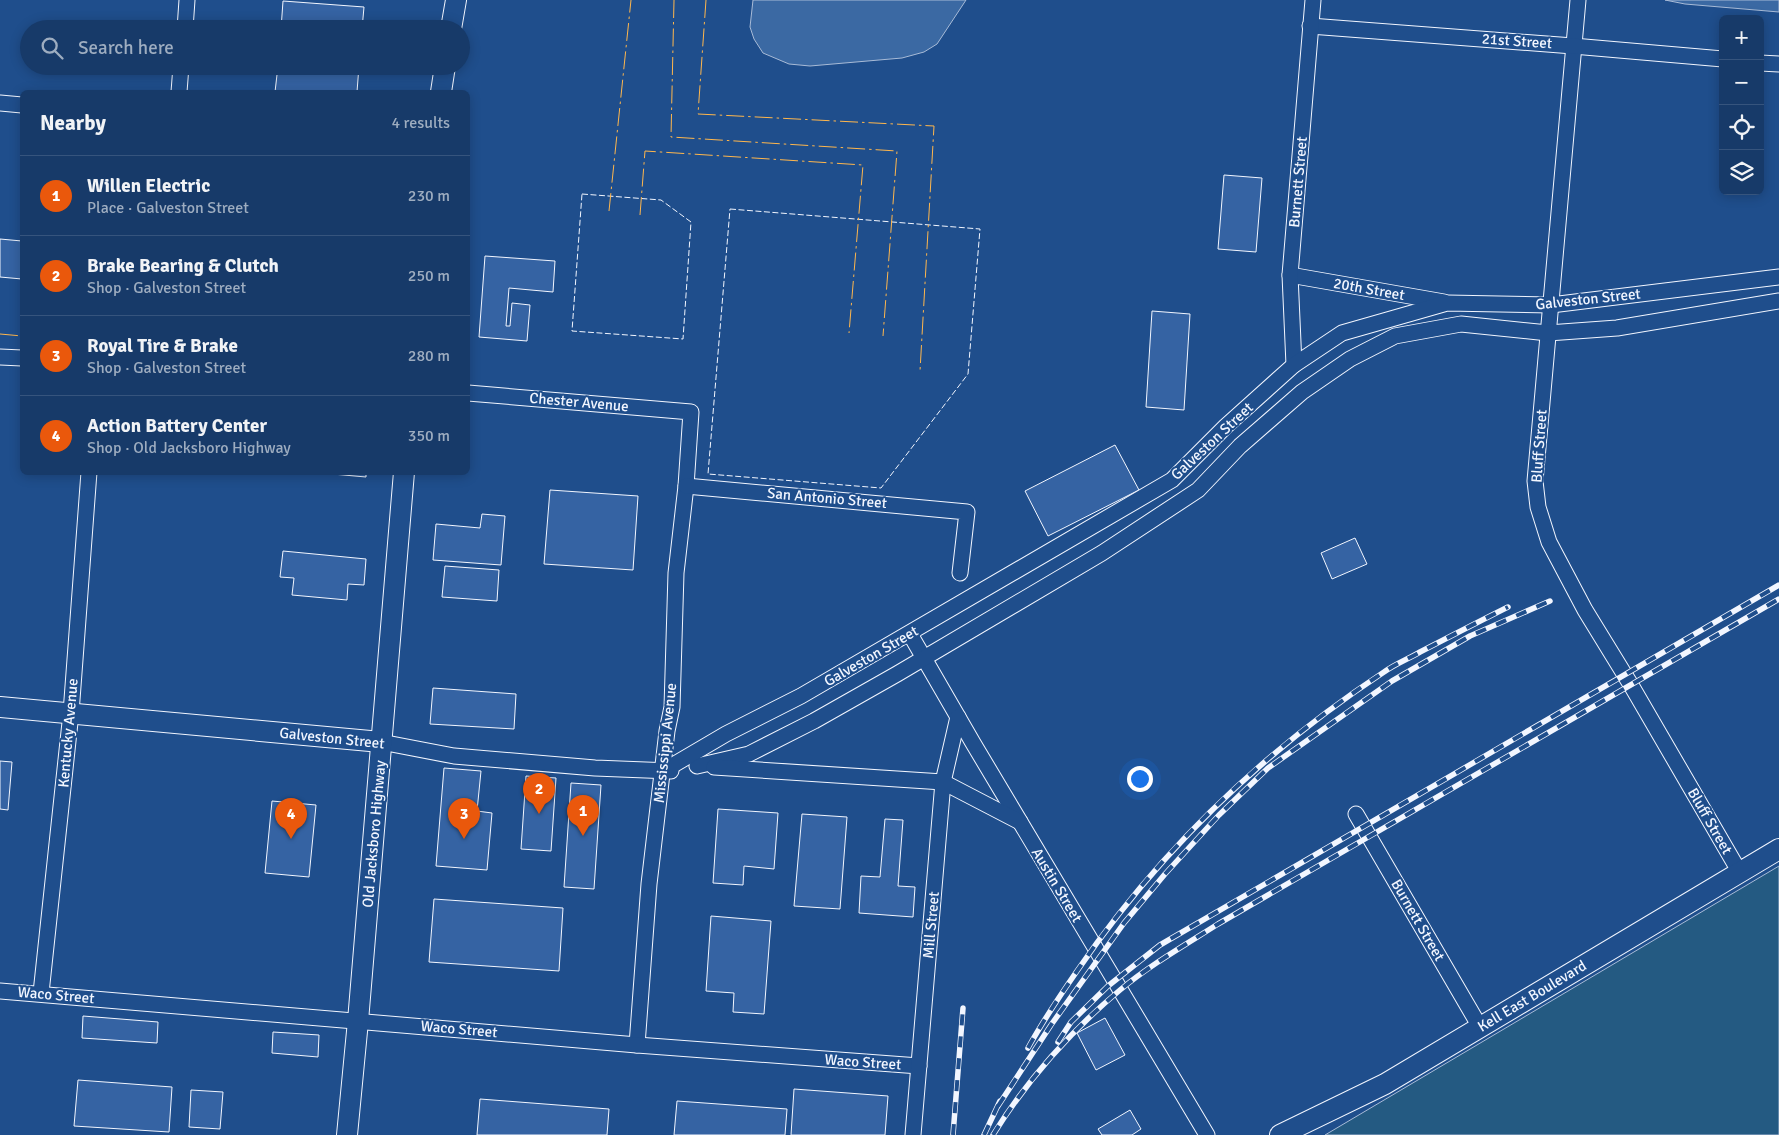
<!DOCTYPE html>
<html lang="en">
<head>
<meta charset="utf-8">
<style>
	:root { --surface:#173a69; --page:#20416f; --text:#f1f3f6; --muted:#9eadc0; --line:#36547d; --accent:#ea580c }
	body { margin:0; font-family:Signika,sans-serif; background:var(--page); color:var(--text) }
	.controls { position:absolute; right:15px; top:15px; display:grid; overflow:hidden; border-radius:8px; box-shadow:0 2px 12px #0003 }
	.controls button { width:45px; height:45px; display:grid; place-items:center; padding:0; border:0; border-bottom:1px solid var(--line); background:var(--surface); color:var(--text); font:25px sans-serif }
	.you { position:absolute; left:1139px; top:778px; width:18px; height:18px; margin:-12px; border:4px solid #fff; border-radius:50%; background:#1a73e8; box-shadow:0 0 0 8px #1a73e833 }
	.badge { display:grid; place-items:center; width:32px; height:32px; border-radius:50%; background:var(--accent); color:#fff; font-size:16px; font-weight:700 }
	.pin { position:absolute; translate:-50% -41px; filter:drop-shadow(0 1px 2px #0008) }
	.pin::after { content:''; position:absolute; top:26px; width:18px; height:15px; background:inherit; clip-path:polygon(0 0,100% 0,50% 100%) }
	.list { margin:0; padding:0; list-style:none }
	h2 { display:flex; justify-content:space-between; align-items:center; height:65px; margin:0; padding:0 20px; font-size:21px }
	h2 small { font-size:16px; font-weight:400; color:var(--muted) }
	.list li { display:grid; grid-template-columns:32px 1fr auto; gap:15px; align-items:center; box-sizing:border-box; height:80px; padding:0 20px; border-top:1px solid var(--line) }
	.list b { display:block; font-size:19px; white-space:nowrap }
	.list p { margin:0; font-size:16px; white-space:nowrap; color:var(--muted) }
	.list em { font-size:16px; font-style:normal; color:var(--muted) }
	.icon { flex:none; width:28px; height:28px; fill:none; stroke:currentColor; stroke-width:2; stroke-linecap:round; stroke-linejoin:round }
	.map { position:relative; flex:none; width:1779px; height:1135px; overflow:hidden }
	.search { position:absolute; background:var(--surface); box-shadow:0 2px 12px #0003; left:20px; top:20px; width:450px; height:55px; display:flex; align-items:center; gap:12px; box-sizing:border-box; padding:0 18px; border-radius:28px; color:var(--muted); font-size:19px }
	.panel { position:absolute; background:var(--surface); box-shadow:0 2px 12px #0003; left:20px; top:90px; width:450px; height:385px; border-radius:8px }
	.map>svg:first-child { display:block }
</style>
</head>
<body>
<div class="map">
<svg width="1779" height="1135" viewBox="0 0 1779 1135">
	<rect width="100%" height="100%" fill="#1f4e8c"/>
	<polygon fill="#245a82" stroke="#a8bbd7" points="1779,866 1779,1135 1325,1135"/>
	<g fill="#3b69a3" stroke="#a8bbd7">
		<polygon points="753,0 966,0 937,44 924,52 902,58 810,66 789,64 763,53 754,39 750,27"/>
		<polygon points="1665,0 1779,0 1779,12 1685,4"/>
	</g>
	<g fill="#3563a3" stroke="#f2f6ff">
		<polygon points="283,1 364,7 362,29 281,29"/>
		<polygon points="278,66 359,66 357,92 275,92"/>
		<polygon points="1224,175 1262,178 1256,252 1218,249"/>
		<polygon points="0,239 22,241 22,279 0,277"/>
		<polygon points="485,256 555,261 553,292 509,288 506,326 510,326 512,303 530,305 527,341 479,337"/>
		<polygon points="1152,311 1190,314 1184,410 1146,407"/>
		<polygon points="1115,445 1139,490 1048,536 1025,491"/>
		<polygon points="310,472 366,472 366,477"/>
		<polygon points="550,490 638,496 633,570 544,564"/>
		<polygon points="482,514 505,516 501,565 433,560 436,524 480,528"/>
		<polygon points="1355,538 1367,564 1332,579 1321,553"/>
		<polygon points="283,551 366,559 364,585 348,584 347,600 292,595 294,578 280,577"/>
		<polygon points="445,566 499,570 497,601 442,597"/>
		<polygon points="433,688 516,694 514,729 430,724"/>
		<polygon points="0,761 12,762 8,810 0,809"/>
		<polygon points="444,768 481,771 477,811 492,813 487,870 436,866"/>
		<polygon points="526,776 556,778 551,851 521,849"/>
		<polygon points="571,783 601,785 594,889 564,887"/>
		<polygon points="272,801 316,805 309,877 265,873"/>
		<polygon points="718,809 778,813 774,869 744,866 743,885 713,883"/>
		<polygon points="802,814 847,817 840,909 794,906"/>
		<polygon points="885,819 903,820 898,886 915,887 913,917 859,913 861,876 880,877"/>
		<polygon points="434,899 563,908 559,971 429,962"/>
		<polygon points="711,916 771,921 764,1014 733,1012 734,993 706,991"/>
		<polygon points="83,1016 158,1022 157,1043 82,1038"/>
		<polygon points="1105,1018 1125,1055 1096,1070 1077,1033"/>
		<polygon points="273,1032 319,1035 318,1057 272,1053"/>
		<polygon points="78,1080 172,1087 169,1132 74,1126"/>
		<polygon points="794,1089 888,1096 885,1135 791,1135"/>
		<polygon points="191,1090 223,1092 220,1129 189,1127"/>
		<polygon points="480,1099 609,1109 607,1135 477,1135"/>
		<polygon points="677,1101 787,1109 785,1135 674,1135"/>
		<polygon points="1130,1110 1141,1129 1132,1135 1102,1135 1098,1129"/>
	</g>
	<g fill="none" stroke-linecap="round" stroke-linejoin="round">
		<defs>
			<g id="street">
				<polyline points="1578,0 1535,481 1538,507 1549,542 1585,610 1631,685 1739,871"/>
				<polyline points="1310,26 1573,46 1723,59"/>
				<polyline points="185,29 187,0"/>
				<polyline points="1760,63 1779,64"/>
				<polyline points="179,92 181,66"/>
				<polyline points="0,103 22,105"/>
				<polyline points="1290,275 1444,302"/>
				<polyline points="0,357 22,358"/>
				<polyline points="1294,365 1290,275 1313,0"/>
				<polyline points="468,393 691,412 686,486 676,573 672,707 667,731 649,884 637,1045"/>
				<polyline points="686,486 967,512 960,573"/>
				<polyline points="910,634 973,743 1207,1135"/>
				<polyline points="381,742 454,756 595,768 671,771"/>
				<polyline points="697,766 749,754 814,721 897,674 1102,553 1198,490 1240,446 1302,392 1350,359 1395,336 1461,324 1548,333 1617,328 1779,301"/>
				<polyline points="714,767 943,782 1020,822"/>
				<polyline points="663,771 726,734 801,696 1172,480 1226,426 1294,365 1342,333 1447,303 1551,305 1779,277"/>
				<polyline points="1356,814 1480,1027"/>
				<polyline points="0,991 637,1045 919,1066"/>
				<polyline points="41,993 71,713 89,472"/>
				<polyline points="913,1135 943,782 958,717"/>
			</g>
			<g id="secondary">
				<polyline points="451,29 456,0"/>
				<polyline points="441,92 445,66"/>
				<polyline points="0,707 381,742"/>
				<polyline points="347,1135 358,1021 404,472"/>
				<polyline points="1280,1135 1385,1084 1779,849"/>
			</g>
		</defs>
		<use href="#street" stroke="#f2f6ff" stroke-width="17"/>
		<use href="#secondary" stroke="#f2f6ff" stroke-width="22"/>
		<use href="#street" stroke="#1f4e8c" stroke-width="15"/>
		<use href="#secondary" stroke="#1f4e8c" stroke-width="20"/>
		<defs>
			<g id="rail">
				<polyline points="1058,1042 1071,1022 1108,986 1160,945 1779,585"/>
				<path d="M 1028,1048 C 1043,1021 1059,997 1077,971 C 1160,850 1261,753 1384,672 C 1395,664 1408,659 1420,652 C 1449,637 1478,622 1508,607"/>
				<polyline points="998,1106 1051,1025 1124,923 1165,874 1219,815 1268,768 1392,681 1470,636 1550,601"/>
				<polyline points="953,1135 963,1008"/>
				<polyline points="984,1135 1000,1101"/>
				<path d="M 993,1135 C 1027,1080 1071,1031 1120,990 C 1150,965 1185,945 1218,924 L 1779,599"/>
			</g>
		</defs>
		<use href="#rail" stroke="#f2f6ff" stroke-width="5.5"/>
		<use href="#rail" stroke="#1f4e8c" stroke-width="4" stroke-dasharray="11" stroke-linecap="butt"/>
		<g stroke="#f2f6ff" stroke-width="1" stroke-dasharray="6 2.5" stroke-linecap="butt">
			<polygon points="582,194 661,200 691,222 683,339 572,331"/>
			<polygon points="730,209 980,229 968,374 881,488 708,474"/>
		</g>
		<g stroke="#ffb74d" stroke-width="1" stroke-dasharray="18 4 2.5 4" stroke-linecap="butt">
			<polyline points="674,0 671,137 897,151 883,336"/>
			<polyline points="706,0 698,114 934,126 920,371"/>
			<polyline points="609,211 631,0"/>
			<polyline points="640,215 645,151 863,165 849,333"/>
			<polyline points="0,334 22,336"/>
		</g>
	</g>
	<g text-anchor="middle" dominant-baseline="central" stroke-width="4" stroke-linejoin="round" paint-order="stroke">
		<g font-size="15" fill="#f2f6ff" stroke="#1f4e8c">
			<text transform="translate(1517 41) rotate(4)">21st Street</text>
			<text transform="translate(1298 182) rotate(-85)">Burnett Street</text>
			<text transform="translate(1369 289) rotate(10)">20th Street</text>
			<text transform="translate(1588 299) rotate(-6)">Galveston Street</text>
			<text transform="translate(579 402) rotate(5)">Chester Avenue</text>
			<text transform="translate(1212 441) rotate(-43)">Galveston Street</text>
			<text transform="translate(1539 446) rotate(-86)">Bluff Street</text>
			<text transform="translate(827 498) rotate(5)">San Antonio Street</text>
			<text transform="translate(871 656) rotate(-30)">Galveston Street</text>
			<text transform="translate(68 733) rotate(-85)">Kentucky Avenue</text>
			<text transform="translate(332 738) rotate(6)">Galveston Street</text>
			<text transform="translate(665 743) rotate(-84)">Mississippi Avenue</text>
			<text transform="translate(1710 821) rotate(60)">Bluff Street</text>
			<text transform="translate(374 834) rotate(-85)">Old Jacksboro Highway</text>
			<text transform="translate(1057 885) rotate(59)">Austin Street</text>
			<text transform="translate(1418 920) rotate(60)">Burnett Street</text>
			<text transform="translate(931 925) rotate(-85)">Mill Street</text>
			<text transform="translate(56 995) rotate(5)">Waco Street</text>
			<text transform="translate(1532 996) rotate(-31)">Kell East Boulevard</text>
			<text transform="translate(459 1029) rotate(5)">Waco Street</text>
			<text transform="translate(863 1062) rotate(4)">Waco Street</text>
		</g>
	</g>
</svg>
<div class="controls">
<button>+</button>
<button>−</button>
<button><svg class="icon" aria-label="locate" viewBox="0 0 24 24"><circle cx="12" cy="12" r="6"/><path d="M12 2v4M12 18v4M2 12h4M18 12h4"/></svg></button>
<button><svg class="icon" aria-label="layers" viewBox="0 0 24 24"><path d="M12 4l9 5-9 5-9-5zM3 14l9 5 9-5"/></svg></button>
</div>
<div class="you"></div>
<div class="pin badge" style="left:583px;top:836px">1</div>
<div class="pin badge" style="left:539px;top:814px">2</div>
<div class="pin badge" style="left:464px;top:839px">3</div>
<div class="pin badge" style="left:291px;top:839px">4</div>
<div class="search"><svg class="icon" aria-label="search" viewBox="0 0 24 24"><circle cx="10" cy="10" r="6"/><path d="M15 15l6 6"/></svg>Search here</div>
<section class="panel">
<h2>Nearby<small>4 results</small></h2>
<ul class="list">
<li><span class="badge">1</span><div><b>Willen Electric</b><p>Place · Galveston Street</p></div><em>230 m</em></li>
<li><span class="badge">2</span><div><b>Brake Bearing &amp; Clutch</b><p>Shop · Galveston Street</p></div><em>250 m</em></li>
<li><span class="badge">3</span><div><b>Royal Tire &amp; Brake</b><p>Shop · Galveston Street</p></div><em>280 m</em></li>
<li><span class="badge">4</span><div><b>Action Battery Center</b><p>Shop · Old Jacksboro Highway</p></div><em>350 m</em></li>
</ul>
</section>
</div>
</body>
</html>
